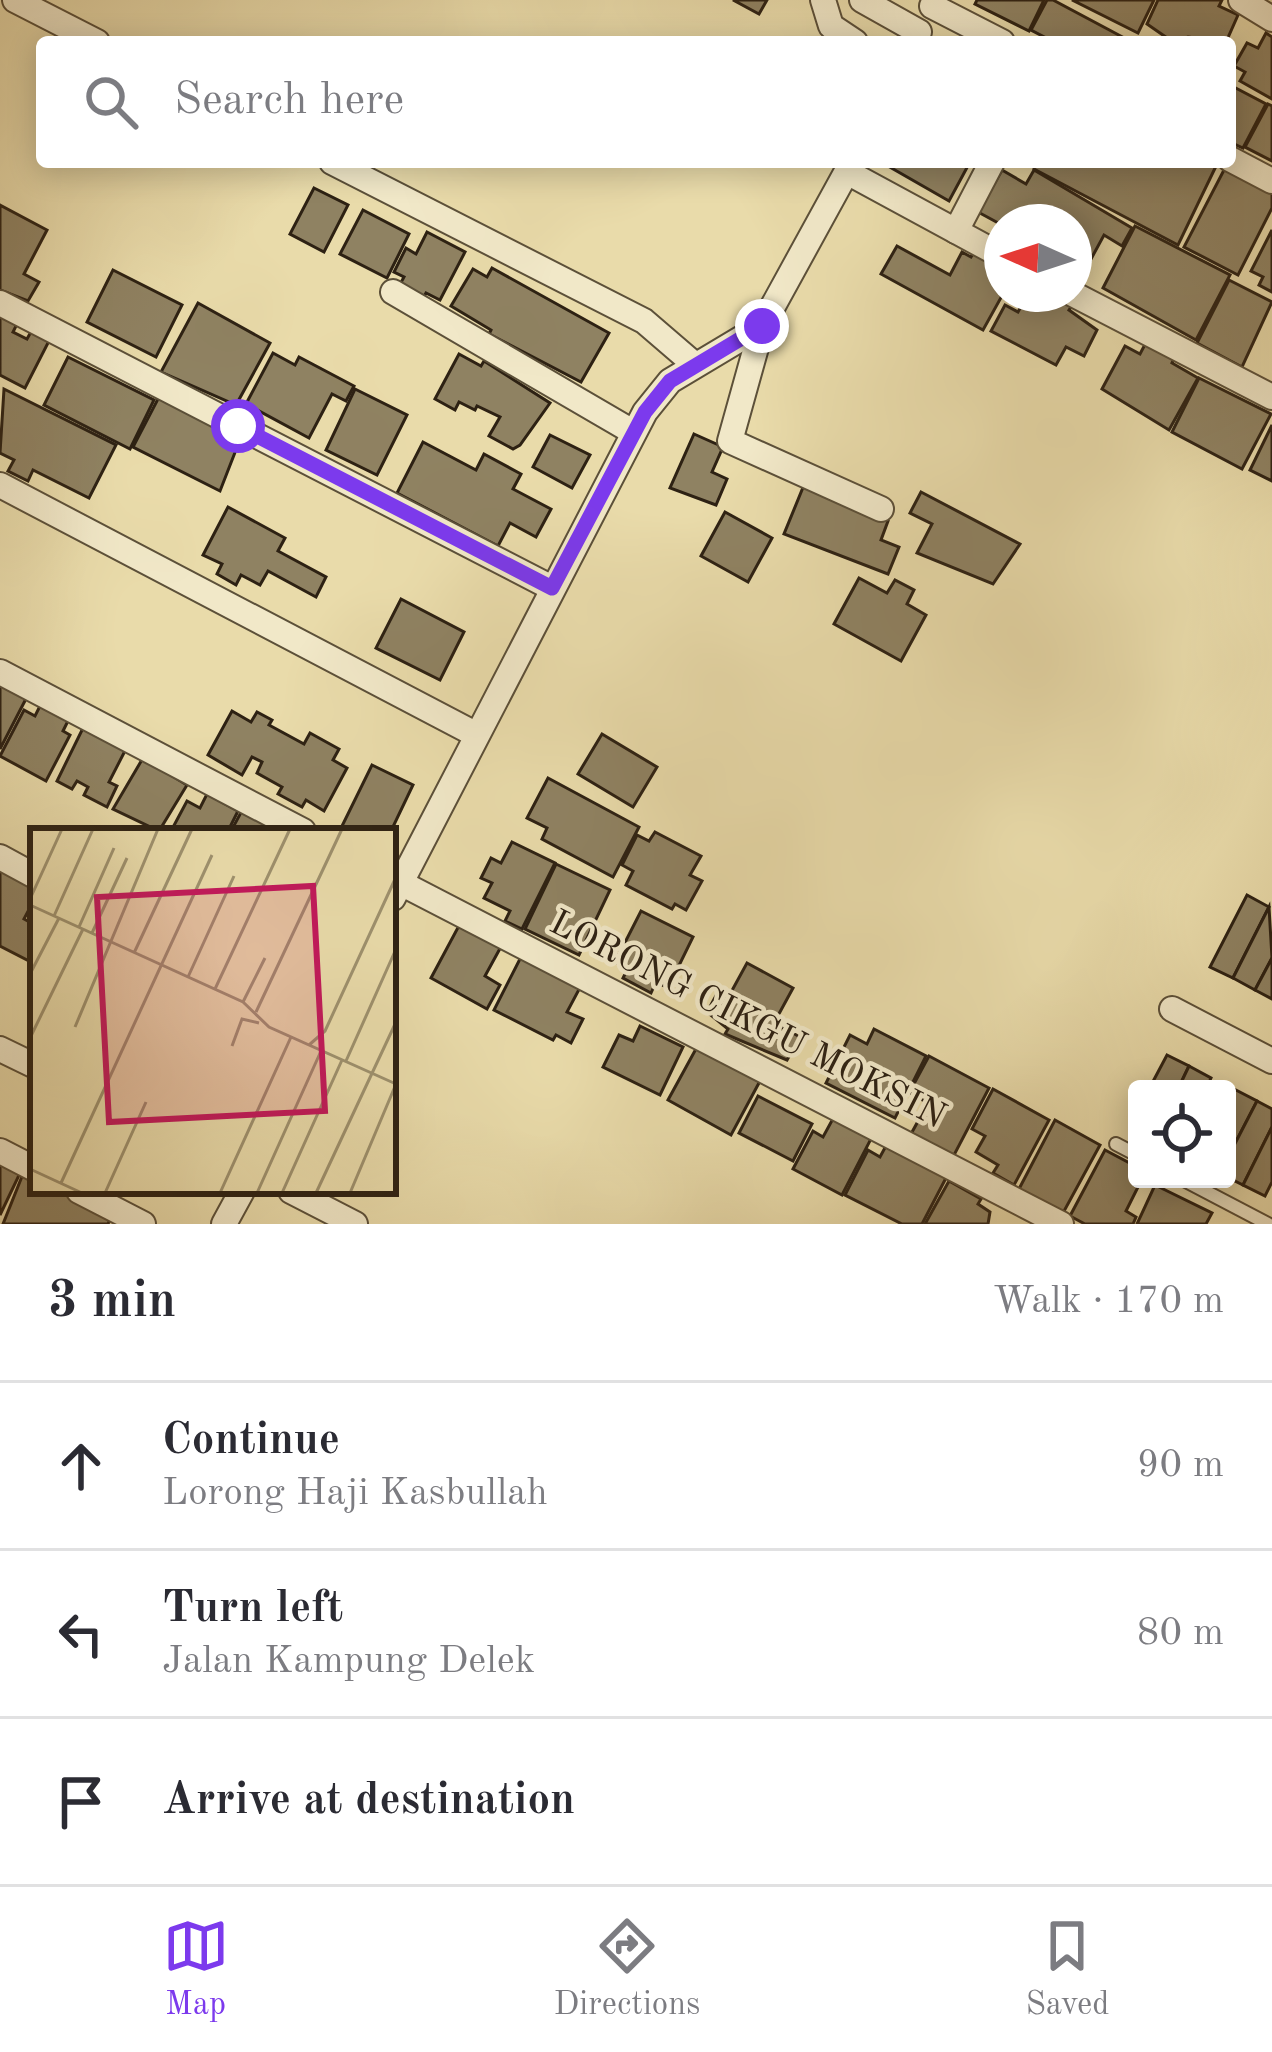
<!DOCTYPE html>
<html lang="en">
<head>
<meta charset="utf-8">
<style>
	:root { --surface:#fff; --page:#f2f2f3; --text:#2b2b33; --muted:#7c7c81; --line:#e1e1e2; --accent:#7c3aed }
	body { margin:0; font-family:"Old Standard TT",serif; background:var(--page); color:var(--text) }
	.controls { position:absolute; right:36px; bottom:36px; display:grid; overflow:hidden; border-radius:12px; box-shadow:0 6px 30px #0003 }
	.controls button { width:108px; height:108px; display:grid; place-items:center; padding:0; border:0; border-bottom:3px solid var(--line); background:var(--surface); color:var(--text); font:60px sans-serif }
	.compass { position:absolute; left:984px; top:204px; width:108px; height:108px; border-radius:50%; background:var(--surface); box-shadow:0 6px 30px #0003; rotate:273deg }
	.stop { position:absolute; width:36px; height:36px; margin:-27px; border:9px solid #7c3aed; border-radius:50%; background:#fff }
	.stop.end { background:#7c3aed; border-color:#fff; box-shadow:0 3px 12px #0008 }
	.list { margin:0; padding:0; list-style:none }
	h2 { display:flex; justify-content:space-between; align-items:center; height:156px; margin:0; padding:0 48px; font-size:51px }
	h2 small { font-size:39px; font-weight:400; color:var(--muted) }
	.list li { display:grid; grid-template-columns:78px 1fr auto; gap:36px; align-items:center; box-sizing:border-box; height:168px; padding:0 48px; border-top:3px solid var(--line) }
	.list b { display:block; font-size:45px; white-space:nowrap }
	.list p { margin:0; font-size:39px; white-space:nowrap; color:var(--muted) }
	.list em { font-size:39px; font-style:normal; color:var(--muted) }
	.icon { flex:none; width:66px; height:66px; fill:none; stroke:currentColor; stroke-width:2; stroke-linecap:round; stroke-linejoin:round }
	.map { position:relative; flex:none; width:1272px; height:1224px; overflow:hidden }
	.search { position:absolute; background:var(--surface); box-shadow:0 6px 30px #0003; left:36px; right:36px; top:36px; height:132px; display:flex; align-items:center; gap:30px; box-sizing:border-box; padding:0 42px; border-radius:12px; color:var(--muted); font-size:45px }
	.sheet { height:660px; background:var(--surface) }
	nav { display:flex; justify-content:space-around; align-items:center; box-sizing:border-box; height:168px; border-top:3px solid var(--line); background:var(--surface); font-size:33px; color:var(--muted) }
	nav a { display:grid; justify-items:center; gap:6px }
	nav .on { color:var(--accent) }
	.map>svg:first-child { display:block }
</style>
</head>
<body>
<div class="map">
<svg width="1272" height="1224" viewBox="0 0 1272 1224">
	<rect width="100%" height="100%" fill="#e9dbaa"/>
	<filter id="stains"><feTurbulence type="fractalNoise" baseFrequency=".00167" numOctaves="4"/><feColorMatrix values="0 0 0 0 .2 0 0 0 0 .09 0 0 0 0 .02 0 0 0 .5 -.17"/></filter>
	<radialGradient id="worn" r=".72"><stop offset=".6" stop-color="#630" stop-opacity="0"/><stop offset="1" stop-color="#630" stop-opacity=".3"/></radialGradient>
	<g fill="#8f8262" stroke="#2d2113" stroke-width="3">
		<polygon points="733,0 767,0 759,14"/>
		<polygon points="977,0 1044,0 1029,31 975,4"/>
		<polygon points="1047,0 1053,0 1130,41 1054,42 1031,30"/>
		<polygon points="1072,0 1154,0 1138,33"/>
		<polygon points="1158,0 1222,0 1219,6 1238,15 1226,42 1188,37 1173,42 1147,24"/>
		<polygon points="1266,33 1272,37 1272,99 1240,81 1245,72 1234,66 1247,43 1258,48"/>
		<polygon points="1230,85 1266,104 1243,148 1230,142"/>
		<polygon points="1268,104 1272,106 1272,161 1245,147"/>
		<polygon points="881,162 970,162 949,201"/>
		<polygon points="1218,162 1178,245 1034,169 1035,162"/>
		<polygon points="1225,168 1272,193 1272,208 1238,275 1184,247"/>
		<polygon points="1002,170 1026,184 1034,170 1132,228 1122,246 1104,235 1084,272 1074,267 1074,222 1002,225 978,212"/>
		<polygon points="314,188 348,205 324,252 290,234"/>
		<polygon points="0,205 47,230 24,274 39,282 28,301 0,290"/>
		<polygon points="363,210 409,234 387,278 340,254"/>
		<polygon points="1135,226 1230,275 1196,340 1103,288"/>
		<polygon points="1272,230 1272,292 1259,285 1263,277 1251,271"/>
		<polygon points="427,232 465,252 440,300 426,293 422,300 398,288 404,277 394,272 406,248 416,254"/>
		<polygon points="897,246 950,275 962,252 971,257 977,247 1002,261 1003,294 983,330 881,274"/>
		<polygon points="492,268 609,333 581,382 489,334 491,330 451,306 473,269 487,277"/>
		<polygon points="113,270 182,305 156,357 87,322"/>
		<polygon points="1229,280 1272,302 1242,367 1197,343"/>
		<polygon points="1028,294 1062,294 1075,301 1069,310 1097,330 1084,356 1066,347 1056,365 991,331 1005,305 1018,312"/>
		<polygon points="198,303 270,343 236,405 161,372"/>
		<polygon points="0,313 18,322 13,332 27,339 32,330 50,339 25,388 0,375"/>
		<polygon points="1150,335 1178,351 1172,363 1198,378 1169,430 1102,389 1125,346 1140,354"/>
		<polygon points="273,353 295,365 299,357 354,386 346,401 332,394 309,438 246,404"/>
		<polygon points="459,354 481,366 484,361 550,403 520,445 513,449 489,436 500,417 477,406 475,410 459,402 455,410 435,399"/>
		<polygon points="68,357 154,400 130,449 44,405"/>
		<polygon points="1199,378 1271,414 1242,469 1172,432"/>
		<polygon points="4,389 116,445 89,498 33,470 28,481 8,471 14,460 0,453"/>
		<polygon points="355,389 407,415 377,475 326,450"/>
		<polygon points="159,397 241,437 220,491 133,447"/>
		<polygon points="1272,425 1272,481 1250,470"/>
		<polygon points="694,434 723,447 712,472 727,479 716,505 670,488"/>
		<polygon points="550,435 590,455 572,488 533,467"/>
		<polygon points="423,442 476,470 484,454 521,474 513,489 551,509 536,537 510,523 498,546 397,493"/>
		<polygon points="804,485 888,521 881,540 899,547 888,574 784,534"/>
		<polygon points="921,492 1020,544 993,584 917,553 932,524 910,513"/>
		<polygon points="228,507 285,538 278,551 326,577 316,597 268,571 260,585 241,575 236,585 217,574 222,564 203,555"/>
		<polygon points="725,512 772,538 748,582 701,556"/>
		<polygon points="859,578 887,593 895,580 914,590 907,604 926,615 901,661 834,624"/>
		<polygon points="401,599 464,632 440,680 376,648"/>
		<polygon points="0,681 30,691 0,749"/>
		<polygon points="42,702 70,717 63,731 70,735 46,781 0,756 24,710 35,716"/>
		<polygon points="232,711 251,722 257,712 272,720 269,725 304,744 310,733 339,749 333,760 347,768 324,811 306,800 302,807 278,794 282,787 257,773 262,762 252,757 242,775 208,755"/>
		<polygon points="84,726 127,747 109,782 117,786 107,807 84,795 88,787 77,781 72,789 57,781"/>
		<polygon points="602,734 657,767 633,807 578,774"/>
		<polygon points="143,758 187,785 159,831 113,809"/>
		<polygon points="372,765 413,785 391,831 352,831 342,826"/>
		<polygon points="548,778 639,827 613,877 542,839 547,828 527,818"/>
		<polygon points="207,794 238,811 228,831 171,831 187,801 200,808"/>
		<polygon points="245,805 288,831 231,831"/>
		<polygon points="655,832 701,856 690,875 702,881 686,910 675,904 672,909 626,885 633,871 622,865 637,835 649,841"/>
		<polygon points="512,842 555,863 522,929 505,921 510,911 484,898 492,883 481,878 491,858 501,863"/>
		<polygon points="556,864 610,890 579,955 525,929"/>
		<polygon points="0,867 33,884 33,902 24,919 33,924 33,963 0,946"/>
		<polygon points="1247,895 1269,907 1233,978 1210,967"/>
		<polygon points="1269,907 1272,958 1255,990 1233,978"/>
		<polygon points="641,911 693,937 668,988 656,982 651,993 623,978 628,968 615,962"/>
		<polygon points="462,920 503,943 485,976 500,985 487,1009 431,978"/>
		<polygon points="524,951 583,982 567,1012 583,1019 571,1043 556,1035 553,1040 494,1010"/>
		<polygon points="1272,958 1272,999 1255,990"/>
		<polygon points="747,963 793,988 774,1023 800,1037 787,1060 725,1034 728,1029 707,1012 719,990 729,996"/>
		<polygon points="640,1026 683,1047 660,1095 603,1067 619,1035 633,1041"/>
		<polygon points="874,1029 926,1056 895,1118 826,1083 850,1035 867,1044"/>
		<polygon points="697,1047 760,1081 731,1135 668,1100"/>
		<polygon points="1167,1055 1189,1066 1178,1089 1149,1089"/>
		<polygon points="929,1056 989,1088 953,1157 911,1134 928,1103 909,1093"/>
		<polygon points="1189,1066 1211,1078 1206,1089 1178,1089"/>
		<polygon points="993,1089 1049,1120 1014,1185 993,1173 998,1165 976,1152 985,1136 972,1129"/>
		<polygon points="1234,1089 1257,1101 1227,1159 1227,1104"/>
		<polygon points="758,1096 812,1124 793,1161 739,1133"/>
		<polygon points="1257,1101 1272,1109 1272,1127 1243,1185 1227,1177 1227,1159"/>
		<polygon points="835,1115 873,1135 842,1195 793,1169 813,1131 823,1137"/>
		<polygon points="1055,1120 1100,1145 1063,1213 1019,1189"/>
		<polygon points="1272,1127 1272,1182 1265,1196 1243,1185"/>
		<polygon points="887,1144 947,1176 922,1224 902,1224 845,1195 868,1150 880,1157"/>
		<polygon points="1105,1150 1137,1167 1137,1179 1142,1179 1126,1211 1136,1217 1133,1224 1085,1224 1070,1216"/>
		<polygon points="0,1158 22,1169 0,1215"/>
		<polygon points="23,1174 33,1178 33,1191 63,1191 113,1212 108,1224 3,1224"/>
		<polygon points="949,1181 981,1199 978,1204 990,1212 988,1224 925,1224"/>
		<polygon points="1155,1185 1212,1213 1206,1224 1137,1224"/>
	</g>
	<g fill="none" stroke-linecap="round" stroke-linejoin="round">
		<defs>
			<g id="lane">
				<polyline points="1116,1144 1137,1155"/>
				<polyline points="1182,1179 1268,1224"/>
			</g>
			<g id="street">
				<polyline points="15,0 97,42"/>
				<polyline points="823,0 831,26 855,42"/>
				<polyline points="862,0 919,32"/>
				<polyline points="1241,0 1272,19"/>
				<polyline points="932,6 1002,42"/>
				<polyline points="1230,159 1272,181"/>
				<polyline points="332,162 644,321 694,364"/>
				<polyline points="847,172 1002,256"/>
				<polyline points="956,231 992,162"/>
				<polyline points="393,292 633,432"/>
				<polyline points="1073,294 1272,397"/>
				<polyline points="0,303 552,588"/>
				<polyline points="762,326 730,441 881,509"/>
				<polyline points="0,485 475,734"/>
				<polyline points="0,672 303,831"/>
				<polyline points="0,857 33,875"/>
				<polyline points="393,879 1061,1224"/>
				<polyline points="393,898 645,412 670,381 762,326 852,162"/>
				<polyline points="1172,1009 1272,1061"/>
				<polyline points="0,1049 33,1065"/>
				<polyline points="0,1151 33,1168"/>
				<polyline points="79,1191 143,1224"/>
				<polyline points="291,1191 355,1224"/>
				<polyline points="224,1224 242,1191"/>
			</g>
		</defs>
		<use href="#lane" stroke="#5c5039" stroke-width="16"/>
		<use href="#street" stroke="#5c5039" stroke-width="28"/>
		<use href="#lane" stroke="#f1e8c8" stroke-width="12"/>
		<use href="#street" stroke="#f1e8c8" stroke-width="24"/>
	</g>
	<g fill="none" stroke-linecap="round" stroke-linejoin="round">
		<polyline stroke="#7c3aed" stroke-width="15" points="238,426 552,588 645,412 670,381 762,326"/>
	</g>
	<g text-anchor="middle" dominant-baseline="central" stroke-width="9" stroke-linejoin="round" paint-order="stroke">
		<g font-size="36" fill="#2d2113" stroke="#f1e8c8">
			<text transform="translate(747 1021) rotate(27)">LORONG CIKGU MOKSIN</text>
		</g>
	</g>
	<g transform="translate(30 828)">
		<rect width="366" height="366" fill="#e9dbaa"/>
		<path fill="none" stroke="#9e916e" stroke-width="3" d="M 0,71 L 32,1M 0,77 L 213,174 L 239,199 L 366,256M 24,88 L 63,1M 49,99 L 84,20M 62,105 L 97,30M 104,125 L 162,1M 0,146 L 29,90M 158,149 L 204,48M 185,161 L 260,1M 213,174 L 235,130M 226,184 L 312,1M 45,199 L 128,1M 0,210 L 53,101M 279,217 L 295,203 L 366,49M 202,218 L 212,191 L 229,195M 316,233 L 366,121M 0,341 L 52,365M 31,355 L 182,27M 75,365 L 116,274M 190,365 L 261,209M 227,365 L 291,223M 252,365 L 312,232M 286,365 L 366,194M 320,365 L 366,256"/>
		<path fill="#c2185b" fill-opacity="0.15" stroke="#c2185b" stroke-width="6" d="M 283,58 L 295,283 L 79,294 L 67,69 Z"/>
		<rect width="366" height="366" fill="none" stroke="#2d2113" stroke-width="6"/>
	</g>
	<rect width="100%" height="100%" filter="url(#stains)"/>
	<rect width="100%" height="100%" fill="url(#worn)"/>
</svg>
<div class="controls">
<button><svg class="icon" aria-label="locate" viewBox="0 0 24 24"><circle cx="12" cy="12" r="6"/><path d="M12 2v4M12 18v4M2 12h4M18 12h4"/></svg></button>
</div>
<svg class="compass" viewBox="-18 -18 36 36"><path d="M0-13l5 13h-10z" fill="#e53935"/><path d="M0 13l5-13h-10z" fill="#7c7c81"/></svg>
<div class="stop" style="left:238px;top:426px"></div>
<div class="stop end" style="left:762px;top:326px"></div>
<div class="search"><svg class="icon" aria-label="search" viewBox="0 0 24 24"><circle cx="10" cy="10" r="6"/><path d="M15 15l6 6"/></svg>Search here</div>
</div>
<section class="sheet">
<h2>3 min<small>Walk · 170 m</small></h2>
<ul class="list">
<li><svg class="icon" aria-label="ahead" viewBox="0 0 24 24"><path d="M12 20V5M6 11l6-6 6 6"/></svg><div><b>Continue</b><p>Lorong Haji Kasbullah</p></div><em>90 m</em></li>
<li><svg class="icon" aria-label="left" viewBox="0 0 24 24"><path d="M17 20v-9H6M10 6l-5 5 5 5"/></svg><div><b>Turn left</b><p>Jalan Kampung Delek</p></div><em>80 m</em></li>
<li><svg class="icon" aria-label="arrive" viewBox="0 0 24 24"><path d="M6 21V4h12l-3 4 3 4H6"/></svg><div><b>Arrive at destination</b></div></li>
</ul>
</section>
<nav>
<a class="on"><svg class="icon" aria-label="map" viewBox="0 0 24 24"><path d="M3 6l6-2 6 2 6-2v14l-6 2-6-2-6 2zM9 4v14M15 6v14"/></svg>Map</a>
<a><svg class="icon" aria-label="directions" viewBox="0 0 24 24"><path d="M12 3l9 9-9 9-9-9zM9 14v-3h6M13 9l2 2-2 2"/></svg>Directions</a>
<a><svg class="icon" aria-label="saved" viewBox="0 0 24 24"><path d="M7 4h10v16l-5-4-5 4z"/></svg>Saved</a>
</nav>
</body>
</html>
